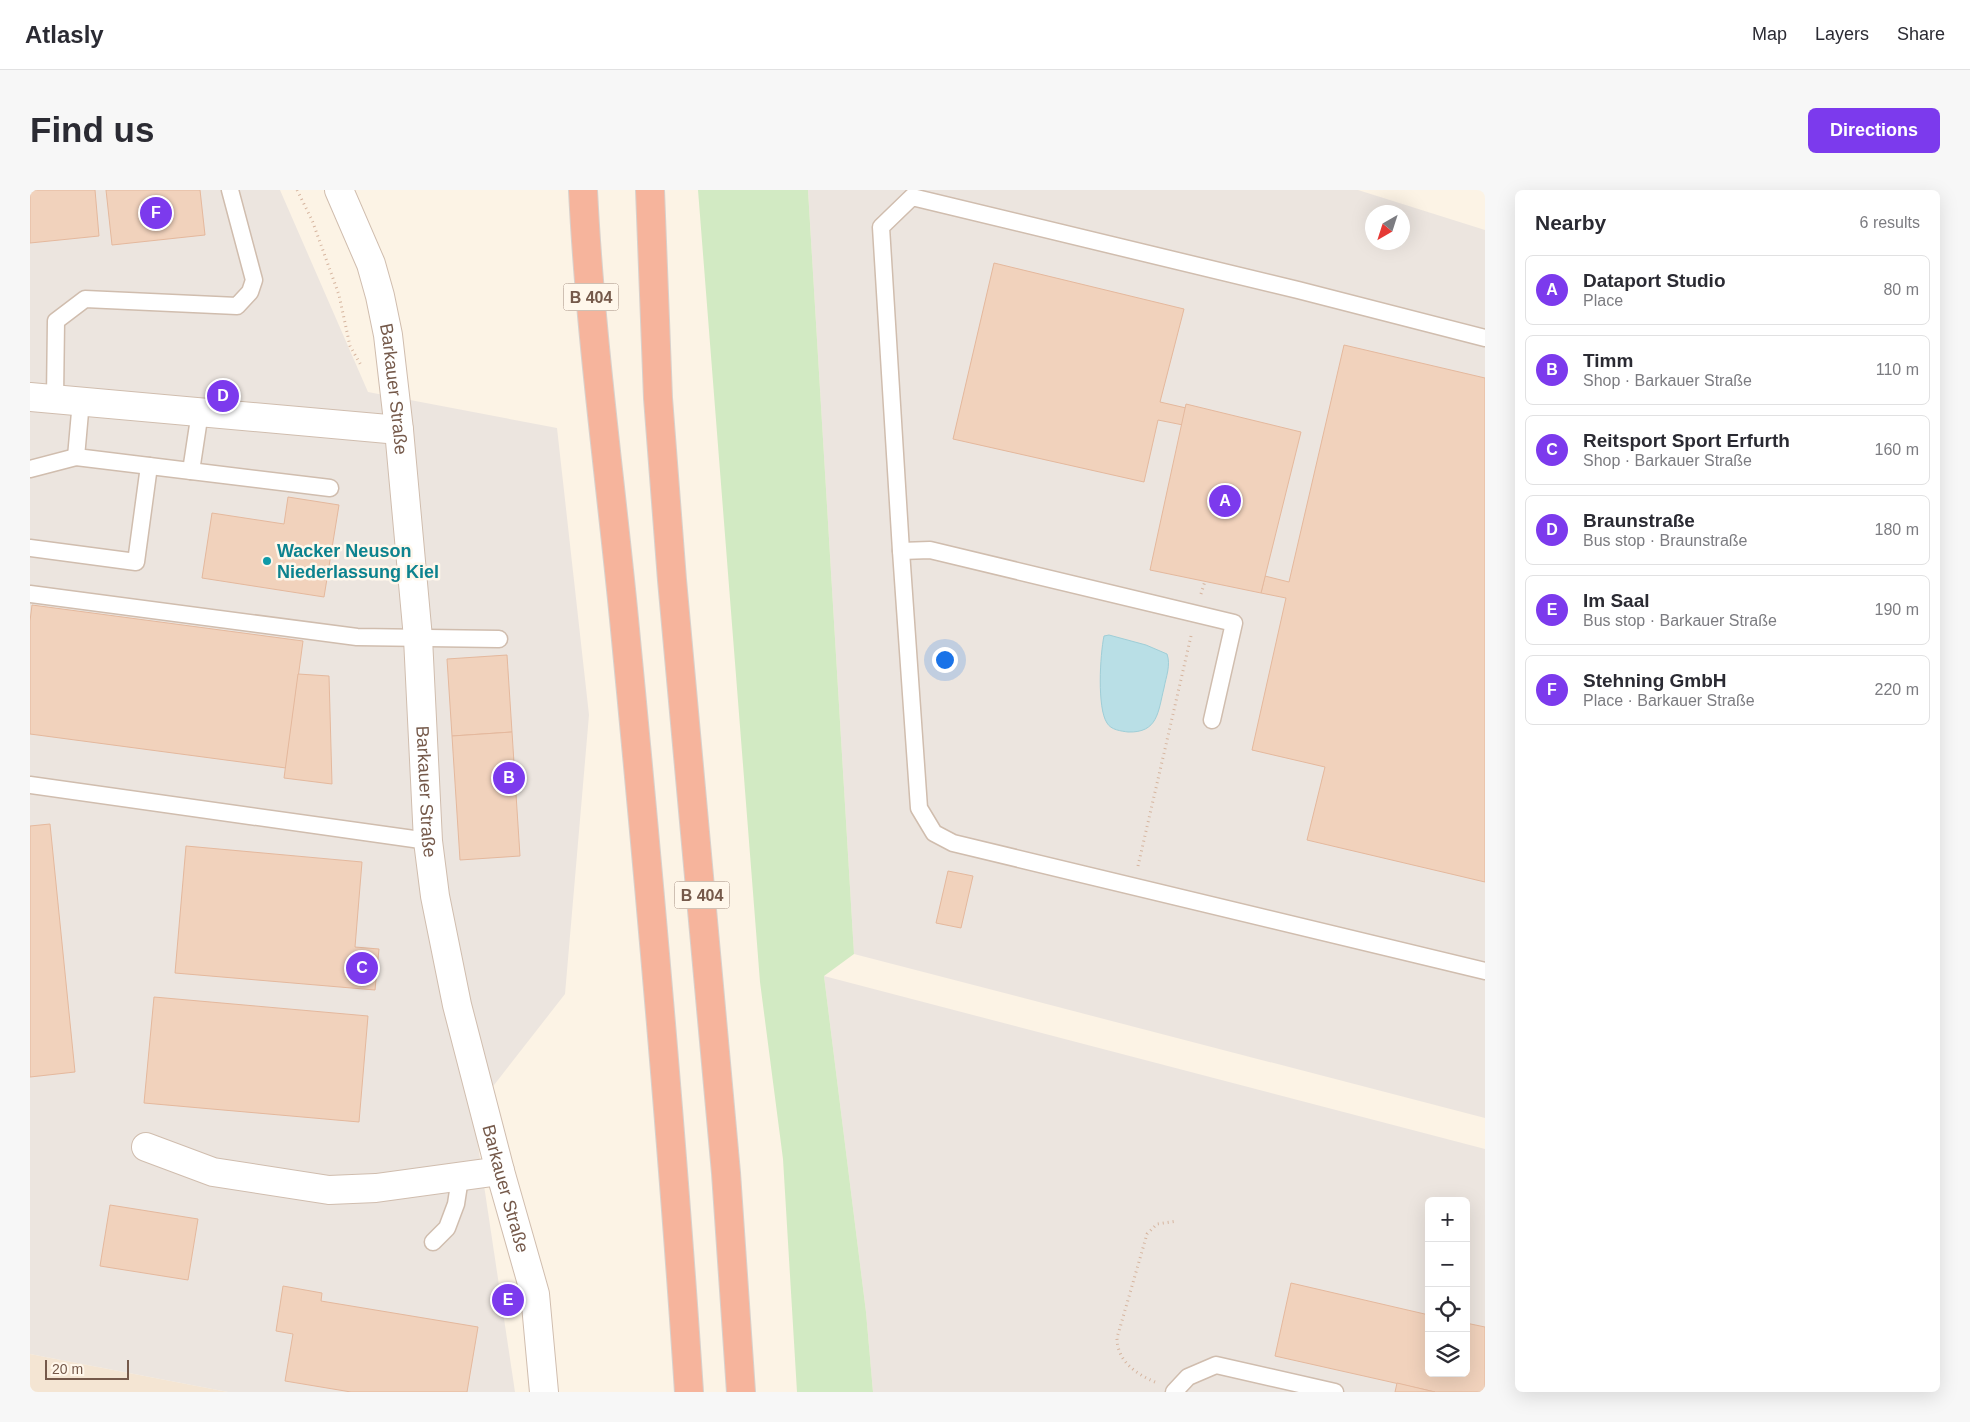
<!DOCTYPE html>
<html lang="en">
<head>
<meta charset="utf-8">
<style>
	:root { --surface:#fff; --page:#f7f7f7; --text:#2b2b33; --muted:#7c7c81; --line:#e1e1e2; --accent:#7c3aed }
	body { margin:0; font-family:Helvetica,sans-serif; background:var(--page); color:var(--text) }
	.controls { position:absolute; right:15px; bottom:15px; display:grid; overflow:hidden; border-radius:8px; box-shadow:0 5px 20px #0002 }
	.controls button { width:45px; height:45px; display:grid; place-items:center; padding:0; border:0; border-bottom:1px solid var(--line); background:var(--surface); color:var(--text); font:25px sans-serif }
	.compass { position:absolute; left:1335px; top:15px; width:45px; height:45px; border-radius:50%; background:var(--surface); box-shadow:0 5px 20px #0002; rotate:219deg }
	.scale { position:absolute; left:15px; bottom:12px; width:84px; box-sizing:border-box; padding-left:5px; border:2px solid #75594a; border-top:0; font-size:14px; line-height:18px; white-space:nowrap; color:#75594a; -webkit-text-stroke:4px #fff7eb; paint-order:stroke }
	.you { position:absolute; left:914px; top:469px; width:18px; height:18px; margin:-12px; border:4px solid #fff; border-radius:50%; background:#1a73e8; box-shadow:0 0 0 8px #1a73e833 }
	.badge { display:grid; place-items:center; width:32px; height:32px; border-radius:50%; background:var(--accent); color:#fff; font-size:16px; font-weight:700 }
	.pin { position:absolute; translate:-50% -50%; border:2px solid #fff; box-shadow:0 1px 5px #0006 }
	.list { margin:0; padding:0; list-style:none }
	h2 { display:flex; justify-content:space-between; align-items:center; height:65px; margin:0; padding:0 20px; font-size:21px }
	h2 small { font-size:16px; font-weight:400; color:var(--muted) }
	.list li { display:grid; grid-template-columns:32px 1fr auto; gap:15px; align-items:center; box-sizing:border-box; height:70px; margin:0 10px 10px; padding:0 10px; border:1px solid var(--line); border-radius:8px }
	.list b { display:block; font-size:19px; white-space:nowrap }
	.list p { margin:0; font-size:16px; white-space:nowrap; color:var(--muted) }
	.list em { font-size:16px; font-style:normal; color:var(--muted) }
	.icon { flex:none; width:28px; height:28px; fill:none; stroke:currentColor; stroke-width:2; stroke-linecap:round; stroke-linejoin:round }
	.map { position:relative; flex:none; width:1455px; height:1202px; overflow:hidden; border-radius:8px }
	header { display:flex; align-items:center; gap:30px; box-sizing:border-box; height:70px; padding:0 25px; background:var(--surface); border-bottom:1px solid var(--line) }
	header strong { font-size:24px }
	nav { display:flex; gap:28px; margin-inline-start:auto; font-size:18px }
	.intro { display:flex; align-items:center; justify-content:space-between; box-sizing:border-box; height:120px; padding:0 30px }
	h1 { margin:0; font-size:35px }
	.button { padding:12px 22px; border-radius:8px; background:var(--accent); color:#fff; font-size:18px; font-weight:700 }
	main { display:flex; gap:30px; padding:0 30px }
	aside { flex:1; background:var(--surface); border-radius:8px; box-shadow:0 5px 20px #0002 }
	.map>svg:first-child { display:block }
</style>
</head>
<body>
<header>
<strong>Atlasly</strong>
<nav><a>Map</a><a>Layers</a><a>Share</a></nav>
</header>
<div class="intro"><h1>Find us</h1><a class="button">Directions</a></div>
<main>
<div class="map">
<svg width="1455" height="1202" viewBox="0 0 1455 1202">
	<rect width="100%" height="100%" fill="#fcf3e5"/>
	<polygon fill="#f4e5d3" points="0,1164 198,1202 0,1202"/>
	<g fill="#ece5df" fill-rule="evenodd">
		<polygon points="0,0 250,0 338,202 527,238 559,525 535,804 443,922 485,1202 198,1202 0,1164"/>
		<path d="M 778,0 L 1328,0 L 1455,40 L 1455,928 L 824,764 ZM 1342,22 L 1372,22 L 1372,52 L 1342,52 Z"/>
		<path d="M 794,786 L 1455,959 L 1455,1202 L 843,1202 L 836,1122 ZM 1399,1011 L 1436,1011 L 1436,1183 L 1399,1183 Z"/>
	</g>
	<polygon fill="#d2eac3" points="668,0 778,0 824,764 794,786 836,1122 843,1202 767,1202 753,969 730,792"/>
	<path fill="#b9dfe6" stroke="#9fced7" d="M 1079,445 L 1116,455 L 1137,464 C 1141,475 1136,487 1134,498 C 1128,522 1128,543 1098,542 C 1091,541 1081,540 1077,533 C 1067,518 1070,465 1074,446 Z"/>
	<g fill="#f1d2bc" stroke="#e4b89d">
		<polygon points="0,0 65,0 69,46 0,53"/>
		<polygon points="76,0 170,0 175,45 82,55"/>
		<polygon points="964,73 1154,119 1130,212 1156,218 1153,235 1128,230 1114,292 923,249"/>
		<polygon points="1314,155 1455,188 1455,692 1277,650 1295,577 1222,560 1256,408 1231,403 1235,386 1259,392"/>
		<polygon points="1156,214 1271,242 1231,403 1120,380"/>
		<polygon points="258,307 309,315 294,407 172,388 182,323 254,334"/>
		<polygon points="2,415 273,451 256,578 0,544 0,431"/>
		<polygon points="477,465 482,542 422,546 417,469"/>
		<polygon points="268,484 299,486 302,594 254,588"/>
		<polygon points="482,542 490,666 430,670 422,546"/>
		<polygon points="20,634 45,882 0,887 0,636"/>
		<polygon points="156,656 332,672 325,757 349,759 345,800 145,783"/>
		<polygon points="918,681 943,686 931,738 906,733"/>
		<polygon points="124,807 338,826 329,932 114,913"/>
		<polygon points="80,1015 168,1029 158,1090 70,1076"/>
		<polygon points="1261,1093 1399,1125 1399,1183 1436,1183 1436,1133 1455,1137 1455,1202 1405,1202 1245,1166"/>
		<polygon points="253,1096 292,1103 291,1111 448,1137 437,1202 321,1202 255,1191 263,1144 246,1141"/>
		<polygon points="1367,1193 1405,1202 1365,1202"/>
	</g>
	<g fill="none" stroke-linecap="round" stroke-linejoin="round">
		<defs>
			<g id="lane">
				<polyline points="25,208 26,131 55,109 207,116 220,102 224,90 200,0"/>
				<polyline points="51,211 46,267 300,298"/>
				<polyline points="0,279 46,267"/>
				<polyline points="161,281 170,222"/>
				<polyline points="0,358 106,372 119,276"/>
				<polyline points="871,361 889,618 904,643 923,653 1455,781"/>
				<polyline points="0,404 327,447 469,449"/>
				<polyline points="1182,530 1204,433 900,360 871,361 851,37 882,7 1268,100 1455,148"/>
				<polyline points="0,595 398,651"/>
				<polyline points="403,1052 417,1038 426,1014 430,988"/>
				<polyline points="1144,1202 1158,1187 1186,1175 1305,1202"/>
			</g>
			<g id="street">
				<path id="s1" d="M 309,0 L 341,74 L 350,106 L 358,145 L 369,240 L 388,448 L 398,651 L 405,706 L 427,815 L 470,981 L 505,1104 L 514,1202"/>
				<polyline points="0,207 369,240"/>
				<polyline points="116,957 183,982 299,1000 346,998 470,981"/>
			</g>
			<g id="highway">
				<path d="M 553,0 C 560,143 580,286 594,429 C 619,686 642,944 659,1202"/>
				<polyline points="620,0 628,208 642,390 696,983 711,1202"/>
			</g>
		</defs>
		<use href="#lane" stroke="#d0bdae" stroke-width="19"/>
		<use href="#street" stroke="#d0bdae" stroke-width="30"/>
		<use href="#highway" stroke="#d8d1cc" stroke-width="30"/>
		<g stroke="#d6b59f" stroke-width="3" stroke-dasharray="1 4" stroke-linecap="butt">
			<polyline points="267,0 282,30 309,105 320,156 332,177"/>
			<polyline points="1171,404 1175,391"/>
			<polyline points="1108,676 1161,446"/>
			<path d="M 1125,1192 C 1106,1184 1087,1171 1087,1148 L 1117,1044 L 1127,1034 L 1147,1031"/>
		</g>
		<use href="#lane" stroke="#fff" stroke-width="16"/>
		<use href="#street" stroke="#fff" stroke-width="28"/>
		<use href="#highway" stroke="#f6b49c" stroke-width="28"/>
	</g>
	<circle fill="#0f9aa8" stroke="#fff7eb" stroke-width="2" cx="237" cy="371" r="5"/>
	<g text-anchor="middle" dominant-baseline="central" stroke-width="5" stroke-linejoin="round" paint-order="stroke">
		<g fill="#fff7eb" stroke="#9e887a" stroke-width="1">
			<rect x="533.5" y="93.5" width="55" height="27" rx="4"/>
			<rect x="644.5" y="691.5" width="55" height="27" rx="4"/>
		</g>
		<g font-size="16" font-weight="bold" fill="#75594a">
			<text x="561" y="107">B 404</text>
			<text x="672" y="705">B 404</text>
		</g>
		<g font-size="18" fill="#75594a" stroke="#fff7eb">
			<text stroke="none"><textPath href="#s1" startOffset="208">Barkauer Straße</textPath></text>
			<text stroke="none"><textPath href="#s1" startOffset="612">Barkauer Straße</textPath></text>
			<text stroke="none"><textPath href="#s1" startOffset="1018">Barkauer Straße</textPath></text>
		</g>
		<g font-size="18" font-weight="bold" fill="#0d838f" stroke="#fff7eb" text-anchor="start">
			<text x="247" y="361">Wacker Neuson<tspan x="247" dy="21">Niederlassung Kiel</tspan></text>
		</g>
	</g>
</svg>
<div class="controls">
<button>+</button>
<button>−</button>
<button><svg class="icon" aria-label="locate" viewBox="0 0 24 24"><circle cx="12" cy="12" r="6"/><path d="M12 2v4M12 18v4M2 12h4M18 12h4"/></svg></button>
<button><svg class="icon" aria-label="layers" viewBox="0 0 24 24"><path d="M12 4l9 5-9 5-9-5zM3 14l9 5 9-5"/></svg></button>
</div>
<svg class="compass" viewBox="-18 -18 36 36"><path d="M0-13l5 13h-10z" fill="#e53935"/><path d="M0 13l5-13h-10z" fill="#7c7c81"/></svg>
<div class="scale">20 m</div>
<div class="you"></div>
<div class="pin badge" style="left:1195px;top:311px">A</div>
<div class="pin badge" style="left:479px;top:588px">B</div>
<div class="pin badge" style="left:332px;top:778px">C</div>
<div class="pin badge" style="left:193px;top:206px">D</div>
<div class="pin badge" style="left:478px;top:1110px">E</div>
<div class="pin badge" style="left:126px;top:23px">F</div>
</div>
<aside>
<h2>Nearby<small>6 results</small></h2>
<ul class="list">
<li><span class="badge">A</span><div><b>Dataport Studio</b><p>Place</p></div><em>80 m</em></li>
<li><span class="badge">B</span><div><b>Timm</b><p>Shop · Barkauer Straße</p></div><em>110 m</em></li>
<li><span class="badge">C</span><div><b>Reitsport Sport Erfurth</b><p>Shop · Barkauer Straße</p></div><em>160 m</em></li>
<li><span class="badge">D</span><div><b>Braunstraße</b><p>Bus stop · Braunstraße</p></div><em>180 m</em></li>
<li><span class="badge">E</span><div><b>Im Saal</b><p>Bus stop · Barkauer Straße</p></div><em>190 m</em></li>
<li><span class="badge">F</span><div><b>Stehning GmbH</b><p>Place · Barkauer Straße</p></div><em>220 m</em></li>
</ul>
</aside>
</main>
</body>
</html>
